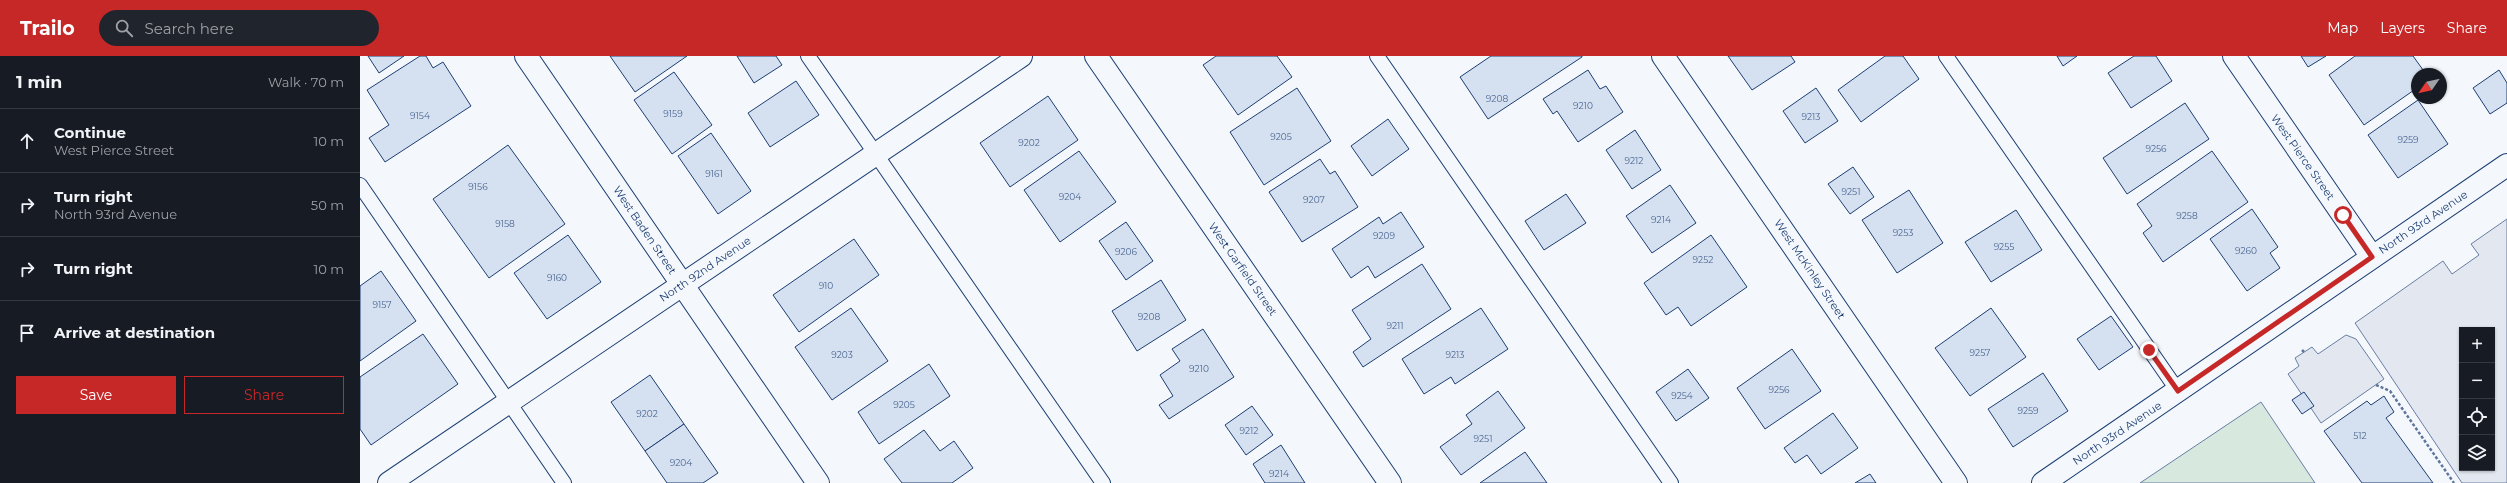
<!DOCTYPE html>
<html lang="en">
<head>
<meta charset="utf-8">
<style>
	:root { --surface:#171b24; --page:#20242c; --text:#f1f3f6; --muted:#9ea1a6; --line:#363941; --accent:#c62828 }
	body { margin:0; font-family:Montserrat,sans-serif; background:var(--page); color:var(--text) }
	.controls { position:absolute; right:12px; bottom:12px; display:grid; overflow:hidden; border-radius:0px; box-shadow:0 1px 3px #0004 }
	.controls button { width:36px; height:36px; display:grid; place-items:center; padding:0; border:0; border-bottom:1px solid var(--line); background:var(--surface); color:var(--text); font:20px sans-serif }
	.compass { position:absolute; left:2051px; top:12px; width:36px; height:36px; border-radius:50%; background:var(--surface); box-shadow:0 1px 3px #0004; rotate:236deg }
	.stop { position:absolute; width:12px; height:12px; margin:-9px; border:3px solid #c62828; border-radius:50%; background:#fff }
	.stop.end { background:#c62828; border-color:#fff; box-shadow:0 1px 4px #0008 }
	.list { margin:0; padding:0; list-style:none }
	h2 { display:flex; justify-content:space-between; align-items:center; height:52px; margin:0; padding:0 16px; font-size:17px }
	h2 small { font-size:13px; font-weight:400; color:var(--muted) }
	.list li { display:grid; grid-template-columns:26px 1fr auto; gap:12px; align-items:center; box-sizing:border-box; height:64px; padding:0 16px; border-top:1px solid var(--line) }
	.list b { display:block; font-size:15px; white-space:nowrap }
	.list p { margin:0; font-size:13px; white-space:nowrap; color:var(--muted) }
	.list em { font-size:13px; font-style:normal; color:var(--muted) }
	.actions { display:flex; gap:8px; padding:12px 16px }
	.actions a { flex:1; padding:9px 0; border:1px solid var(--accent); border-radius:0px; text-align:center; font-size:14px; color:var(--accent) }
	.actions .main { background:var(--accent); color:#fff }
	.icon { flex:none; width:22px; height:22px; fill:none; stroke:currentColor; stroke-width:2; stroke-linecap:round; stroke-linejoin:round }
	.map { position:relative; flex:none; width:2147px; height:427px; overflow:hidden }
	header { display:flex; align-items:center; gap:24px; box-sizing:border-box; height:56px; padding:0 20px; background:var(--accent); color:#fff }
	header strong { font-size:19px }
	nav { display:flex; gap:22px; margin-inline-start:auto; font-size:14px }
	.search { width:280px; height:36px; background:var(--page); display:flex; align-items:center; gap:10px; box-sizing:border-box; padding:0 14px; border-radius:22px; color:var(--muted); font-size:15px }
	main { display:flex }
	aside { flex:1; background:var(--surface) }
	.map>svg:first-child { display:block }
</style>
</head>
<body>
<header>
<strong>Trailo</strong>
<div class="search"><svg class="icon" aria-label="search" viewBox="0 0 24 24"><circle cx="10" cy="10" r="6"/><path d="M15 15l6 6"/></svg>Search here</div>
<nav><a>Map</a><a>Layers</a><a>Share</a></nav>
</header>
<main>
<aside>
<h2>1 min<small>Walk · 70 m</small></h2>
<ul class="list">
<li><svg class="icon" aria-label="ahead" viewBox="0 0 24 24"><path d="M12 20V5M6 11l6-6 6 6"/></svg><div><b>Continue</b><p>West Pierce Street</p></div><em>10 m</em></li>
<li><svg class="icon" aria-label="right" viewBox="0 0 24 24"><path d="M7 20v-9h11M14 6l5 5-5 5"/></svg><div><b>Turn right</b><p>North 93rd Avenue</p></div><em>50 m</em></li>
<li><svg class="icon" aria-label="right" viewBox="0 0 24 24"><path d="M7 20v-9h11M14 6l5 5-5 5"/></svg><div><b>Turn right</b></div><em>10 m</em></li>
<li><svg class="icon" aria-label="arrive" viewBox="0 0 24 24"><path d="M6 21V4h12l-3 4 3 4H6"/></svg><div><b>Arrive at destination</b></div></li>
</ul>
<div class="actions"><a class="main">Save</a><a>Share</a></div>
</aside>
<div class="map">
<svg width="2147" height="427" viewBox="0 0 2147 427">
	<rect width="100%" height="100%" fill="#f4f7fb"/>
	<polygon fill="#d7e8df" stroke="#687fa3" points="1901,346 1955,427 1780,427"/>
	<g fill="#e3e8f0" stroke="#687fa3" fill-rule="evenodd">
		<path d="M 2147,163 L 2147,427 L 2102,427 L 1995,267 L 2083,205 L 2092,218 L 2119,199 L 2111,188 ZM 2102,274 L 2132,274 L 2132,412 L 2102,412 Z"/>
		<polygon points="1986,279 1996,283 2024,323 1961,367 1928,318 1939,310 1935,302 1952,291 1958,298"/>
	</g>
	<g fill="#d5e0f0" stroke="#1d3f73">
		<polygon points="8,0 44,0 19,17"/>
		<polygon points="60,0 66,0 73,12 83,6 111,50 25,106 9,82 29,69 7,34"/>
		<polygon points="250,0 327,0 275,36"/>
		<polygon points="377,0 416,0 422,9 394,27"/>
		<polygon points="856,0 917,0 932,21 878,59 843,9"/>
		<polygon points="1131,0 1222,0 1222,1 1128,63 1100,21"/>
		<polygon points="1368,0 1431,0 1435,6 1392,34"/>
		<polygon points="1525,0 1543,0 1559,23 1501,66 1478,34"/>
		<polygon points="1697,0 1717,0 1703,10"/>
		<polygon points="1774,0 1796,0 1812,25 1771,52 1748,17"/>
		<polygon points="1941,0 1966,0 1948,11"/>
		<polygon points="1995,0 2053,0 2066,18 2057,18 2057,32 2004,69 1969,19"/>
		<polygon points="1228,14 1240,33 1246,30 1263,56 1218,86 1197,55 1193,58 1183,43"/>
		<polygon points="2139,14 2147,27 2147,47 2130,58 2113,32"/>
		<polygon points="314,16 352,69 312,98 274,44"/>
		<polygon points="436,25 459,59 410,91 388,57"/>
		<polygon points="937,32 971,85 904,129 870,76"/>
		<polygon points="1456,32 1478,65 1445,87 1423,55"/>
		<polygon points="688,40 718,84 650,131 620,87"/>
		<polygon points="2058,44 2088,88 2038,122 2008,79"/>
		<polygon points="1825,47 1849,83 1767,138 1743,102"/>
		<polygon points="1028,63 1049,93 1012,120 991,90"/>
		<polygon points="1275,74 1301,114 1272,133 1246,94"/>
		<polygon points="351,77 391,135 358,158 318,100"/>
		<polygon points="148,89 205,168 129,222 73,143"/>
		<polygon points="719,95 756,146 700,186 664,134"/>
		<polygon points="1852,95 1888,146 1803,206 1783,177 1792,170 1777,148"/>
		<polygon points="960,103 970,118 975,115 998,151 942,186 909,136"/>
		<polygon points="1493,111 1514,141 1490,158 1468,128"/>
		<polygon points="1310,129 1336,167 1292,197 1266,160"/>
		<polygon points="1549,134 1583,187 1537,217 1502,164"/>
		<polygon points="1206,138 1226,167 1184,194 1165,165"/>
		<polygon points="1892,153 1918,191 1910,197 1920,212 1887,235 1850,183"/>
		<polygon points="1656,154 1682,194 1631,226 1605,186"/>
		<polygon points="1041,156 1064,191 1015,222 1008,210 991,222 972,193 1019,161 1023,168"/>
		<polygon points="766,166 793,205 766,224 739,185"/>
		<polygon points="208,179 241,226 187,263 154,217"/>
		<polygon points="1351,179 1387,231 1331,270 1318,251 1306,259 1284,227"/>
		<polygon points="494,183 519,219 439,276 413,239"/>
		<polygon points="1062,208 1091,253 1003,311 993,296 1011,283 992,254"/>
		<polygon points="21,215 56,265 0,305 0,230"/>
		<polygon points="801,224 826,264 777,295 752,255"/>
		<polygon points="491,252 528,305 472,344 435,291"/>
		<polygon points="1121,252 1148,293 1095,328 1091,321 1064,338 1042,303"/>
		<polygon points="1631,252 1666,301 1610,340 1575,292"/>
		<polygon points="1751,260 1773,291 1739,314 1717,283"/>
		<polygon points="843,273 874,321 809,363 799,349 813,340 800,319 820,305 812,293"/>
		<polygon points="63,278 98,328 11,389 0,373 0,321"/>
		<polygon points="1432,293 1461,335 1405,373 1377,332"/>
		<polygon points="569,308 590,340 519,388 498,356"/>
		<polygon points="1328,313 1349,342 1316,365 1296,336"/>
		<polygon points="1683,317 1708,355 1653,391 1628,353"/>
		<polygon points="290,319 324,368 285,395 251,346"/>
		<polygon points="1138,335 1165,372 1101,419 1080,391 1112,368 1106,359"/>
		<polygon points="1944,336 1954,350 1942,358 1932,344"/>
		<polygon points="2024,340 2034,356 2026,362 2073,427 2002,427 1964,375 2007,345 2011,349"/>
		<polygon points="892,350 913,379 886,399 865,369"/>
		<polygon points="1473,357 1498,392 1461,418 1447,399 1435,407 1424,392"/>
		<polygon points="324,368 358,417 343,427 307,427 285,395"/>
		<polygon points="564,374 580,395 594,385 613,412 592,427 542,427 524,403"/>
		<polygon points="921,389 945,427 905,427 893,408"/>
		<polygon points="1165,396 1187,427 1120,427"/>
		<polygon points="1510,418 1516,427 1495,427"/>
	</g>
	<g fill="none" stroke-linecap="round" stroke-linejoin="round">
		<defs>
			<g id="lane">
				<polyline points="448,0 743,427"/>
				<polyline points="1017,0 1311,427"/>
				<polyline points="1586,0 1818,335"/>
				<polyline points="0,129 204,427"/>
			</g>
			<g id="street">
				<polyline points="166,0 458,427"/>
				<polyline points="736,0 1030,427"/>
				<polyline points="1303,0 1596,427"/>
				<polyline points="1874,0 2012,201"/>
				<polyline points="29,427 661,0"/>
				<polyline points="1683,427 2147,109"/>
			</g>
		</defs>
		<use href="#lane" stroke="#1d3f73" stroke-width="16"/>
		<use href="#street" stroke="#1d3f73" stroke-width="24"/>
		<g stroke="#5e769c" stroke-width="2.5" stroke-dasharray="3 2" stroke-linecap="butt">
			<polyline points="1942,294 1944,296"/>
			<polyline points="2016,329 2030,335 2094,427"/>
		</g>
		<use href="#lane" stroke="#f4f7fb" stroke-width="14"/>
		<use href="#street" stroke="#f4f7fb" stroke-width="22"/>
	</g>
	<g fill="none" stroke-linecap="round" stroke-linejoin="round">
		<polyline stroke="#c62828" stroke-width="5" points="1789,294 1818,335 2002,208 2012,201 1983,159"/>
	</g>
	<g text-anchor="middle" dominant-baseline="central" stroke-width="3" stroke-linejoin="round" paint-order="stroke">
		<g font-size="9" fill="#4b6792">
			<text x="1137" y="42">9208</text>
			<text x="1223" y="49">9210</text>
			<text x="313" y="57">9159</text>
			<text x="60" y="59">9154</text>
			<text x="1451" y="60">9213</text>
			<text x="921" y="80">9205</text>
			<text x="2048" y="83">9259</text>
			<text x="669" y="86">9202</text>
			<text x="1796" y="92">9256</text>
			<text x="1274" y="104">9212</text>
			<text x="354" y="117">9161</text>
			<text x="118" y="130">9156</text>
			<text x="1491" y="135">9251</text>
			<text x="710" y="140">9204</text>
			<text x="954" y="143">9207</text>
			<text x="1827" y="159">9258</text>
			<text x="1301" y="163">9214</text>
			<text x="145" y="167">9158</text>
			<text x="1543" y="176">9253</text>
			<text x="1024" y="179">9209</text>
			<text x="1644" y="190">9255</text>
			<text x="1886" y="194">9260</text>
			<text x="766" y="195">9206</text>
			<text x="1343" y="203">9252</text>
			<text x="197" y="221">9160</text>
			<text x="466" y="229">910</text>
			<text x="22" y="248">9157</text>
			<text x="789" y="260">9208</text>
			<text x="1035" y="269">9211</text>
			<text x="1620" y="296">9257</text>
			<text x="482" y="298">9203</text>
			<text x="1095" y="298">9213</text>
			<text x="839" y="312">9210</text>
			<text x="1419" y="333">9256</text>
			<text x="1322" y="339">9254</text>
			<text x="544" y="348">9205</text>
			<text x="1668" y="354">9259</text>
			<text x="287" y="357">9202</text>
			<text x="889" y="374">9212</text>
			<text x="2000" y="379">512</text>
			<text x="1123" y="382">9251</text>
			<text x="321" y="406">9204</text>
			<text x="919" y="417">9214</text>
		</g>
		<g font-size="11" fill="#1d3f73" stroke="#f4f7fb">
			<text transform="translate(1943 101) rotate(55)">West Pierce Street</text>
			<text transform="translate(2063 166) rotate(-34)">North 93rd Avenue</text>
			<text transform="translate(285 174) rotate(56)">West Baden Street</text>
			<text transform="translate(345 213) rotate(-34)">North 92nd Avenue</text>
			<text transform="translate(883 213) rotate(55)">West Garfield Street</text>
			<text transform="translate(1450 213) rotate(56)">West McKinley Street</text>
			<text transform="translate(1757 377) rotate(-34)">North 93rd Avenue</text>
		</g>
	</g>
</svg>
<div class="controls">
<button>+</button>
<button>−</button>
<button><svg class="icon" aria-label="locate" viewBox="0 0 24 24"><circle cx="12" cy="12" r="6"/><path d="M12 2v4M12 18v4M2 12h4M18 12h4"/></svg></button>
<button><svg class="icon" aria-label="layers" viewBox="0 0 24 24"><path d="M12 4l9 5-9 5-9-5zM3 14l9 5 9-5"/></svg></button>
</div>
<svg class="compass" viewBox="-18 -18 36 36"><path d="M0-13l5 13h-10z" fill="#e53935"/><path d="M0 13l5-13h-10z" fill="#9ea1a6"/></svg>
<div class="stop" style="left:1983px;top:159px"></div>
<div class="stop end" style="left:1789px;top:294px"></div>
</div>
</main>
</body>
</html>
